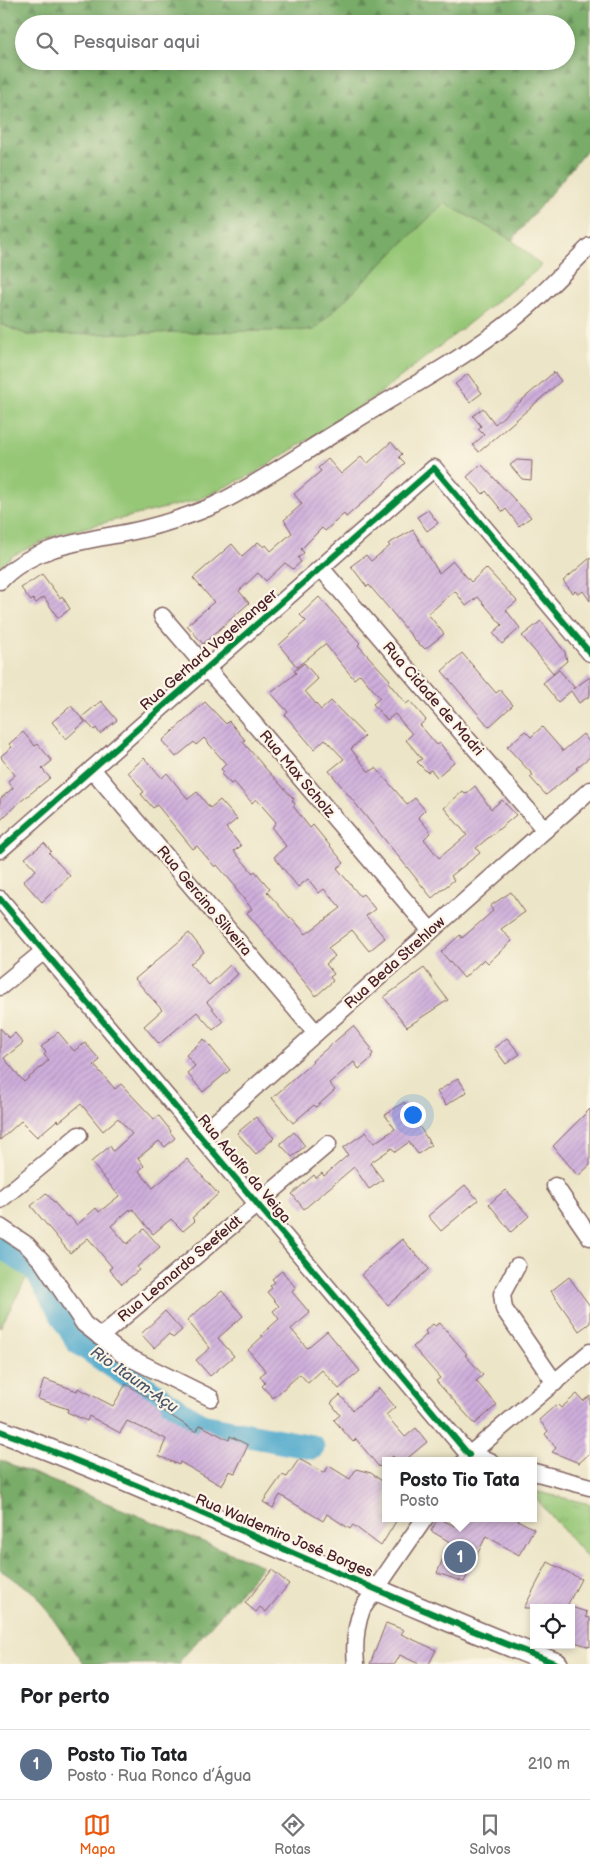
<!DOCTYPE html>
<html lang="pt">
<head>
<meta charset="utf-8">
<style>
	:root { --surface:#fff; --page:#f6f6f6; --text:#202124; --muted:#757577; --line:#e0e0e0; --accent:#ea580c }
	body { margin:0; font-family:"Balsamiq Sans",sans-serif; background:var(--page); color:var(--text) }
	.controls { position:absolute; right:15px; bottom:15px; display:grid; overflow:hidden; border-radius:0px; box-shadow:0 2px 8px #0003 }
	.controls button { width:45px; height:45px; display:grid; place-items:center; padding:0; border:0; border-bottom:1px solid var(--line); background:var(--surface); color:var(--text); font:25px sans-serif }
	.you { position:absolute; left:412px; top:1114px; width:18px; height:18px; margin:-12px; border:4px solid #fff; border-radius:50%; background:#1a73e8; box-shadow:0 0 0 8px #1a73e833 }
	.badge { display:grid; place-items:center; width:32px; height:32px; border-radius:50%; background:var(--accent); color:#fff; font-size:16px; font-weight:700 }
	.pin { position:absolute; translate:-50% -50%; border:2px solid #fff; box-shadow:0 1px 5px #0006 }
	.popup { position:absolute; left:382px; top:1457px; width:155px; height:65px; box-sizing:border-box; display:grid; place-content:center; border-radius:0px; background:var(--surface); filter:drop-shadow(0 1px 4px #0005); font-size:16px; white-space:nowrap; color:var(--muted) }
	.popup b { font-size:19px; color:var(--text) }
	.popup::after { content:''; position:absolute; left:50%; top:100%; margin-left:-10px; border:10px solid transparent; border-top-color:var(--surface) }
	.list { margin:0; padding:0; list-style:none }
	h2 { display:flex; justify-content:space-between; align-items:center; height:65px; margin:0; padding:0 20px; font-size:21px }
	h2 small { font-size:16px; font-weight:400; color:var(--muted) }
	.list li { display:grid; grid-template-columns:32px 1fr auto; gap:15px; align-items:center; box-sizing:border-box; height:70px; padding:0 20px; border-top:1px solid var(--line) }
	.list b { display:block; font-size:19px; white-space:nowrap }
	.list p { margin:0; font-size:16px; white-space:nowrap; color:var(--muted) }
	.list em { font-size:16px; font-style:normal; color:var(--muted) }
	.icon { flex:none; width:28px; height:28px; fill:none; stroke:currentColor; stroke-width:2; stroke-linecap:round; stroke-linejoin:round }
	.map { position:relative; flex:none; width:590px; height:1664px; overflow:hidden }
	.search { position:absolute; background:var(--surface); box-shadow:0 2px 8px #0003; left:15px; right:15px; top:15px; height:55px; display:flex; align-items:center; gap:12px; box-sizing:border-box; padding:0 18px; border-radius:28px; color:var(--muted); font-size:19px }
	.sheet { height:135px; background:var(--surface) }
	nav { display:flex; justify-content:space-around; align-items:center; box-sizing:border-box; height:70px; border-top:1px solid var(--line); background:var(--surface); font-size:14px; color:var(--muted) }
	nav a { display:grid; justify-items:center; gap:2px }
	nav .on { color:var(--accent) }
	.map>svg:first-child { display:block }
</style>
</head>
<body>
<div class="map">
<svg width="590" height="1664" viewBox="0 0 590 1664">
	<defs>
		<pattern id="forest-firs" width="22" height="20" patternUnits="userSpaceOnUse" patternTransform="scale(1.25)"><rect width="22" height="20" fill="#78ac68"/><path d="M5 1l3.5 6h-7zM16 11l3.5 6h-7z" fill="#648b56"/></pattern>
		<pattern id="park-tufts" width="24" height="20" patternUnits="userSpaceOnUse" patternTransform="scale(1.25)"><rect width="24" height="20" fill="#96c777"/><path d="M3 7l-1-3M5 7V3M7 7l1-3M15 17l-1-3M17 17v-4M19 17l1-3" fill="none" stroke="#83aa67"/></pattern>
		<pattern id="building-hatch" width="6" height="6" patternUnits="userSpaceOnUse" patternTransform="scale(1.25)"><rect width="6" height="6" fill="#ceaedb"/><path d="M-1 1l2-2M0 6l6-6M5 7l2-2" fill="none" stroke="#b295bc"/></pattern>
	</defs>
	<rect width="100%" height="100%" fill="#fcf5e5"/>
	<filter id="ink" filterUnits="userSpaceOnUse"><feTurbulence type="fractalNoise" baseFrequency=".02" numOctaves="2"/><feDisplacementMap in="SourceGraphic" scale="10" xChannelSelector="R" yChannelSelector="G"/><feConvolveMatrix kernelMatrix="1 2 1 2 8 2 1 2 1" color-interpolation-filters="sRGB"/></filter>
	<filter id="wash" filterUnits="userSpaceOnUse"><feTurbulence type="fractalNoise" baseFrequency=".0096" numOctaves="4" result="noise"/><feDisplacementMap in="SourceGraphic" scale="20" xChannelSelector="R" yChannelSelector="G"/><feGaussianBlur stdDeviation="1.12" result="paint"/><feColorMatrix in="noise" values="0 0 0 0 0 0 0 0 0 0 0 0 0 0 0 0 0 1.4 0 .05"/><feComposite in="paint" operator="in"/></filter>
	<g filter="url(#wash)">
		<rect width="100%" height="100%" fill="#ece5c7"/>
		<g fill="#96c777" stroke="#707351">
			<polygon points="444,203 512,240 542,266 375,397 255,473 198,500 58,534 12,556 0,567 0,324 28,335 314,330"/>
			<polygon points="0,1258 29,1273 0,1328"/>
		</g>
		<g fill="url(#forest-firs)" stroke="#61664a" fill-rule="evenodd">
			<path d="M 0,0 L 590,0 L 590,146 L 512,240 L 444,203 L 314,330 L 28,335 L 0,324 ZM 24,24 L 566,24 L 566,61 L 24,61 Z"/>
			<polygon points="0,1460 263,1566 179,1662 181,1664 84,1664 35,1593 0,1570"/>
		</g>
		<polygon fill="url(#park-tufts)" stroke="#707351" points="534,1491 590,1504 590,1561 534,1496"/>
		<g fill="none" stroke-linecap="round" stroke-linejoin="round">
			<polyline stroke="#4fa9cc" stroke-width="25" points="0,1245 35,1268 78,1342 201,1426 312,1447"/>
		</g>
		<g id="blocks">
			<g fill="url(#building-hatch)">
				<polygon points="554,372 561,381 479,452 473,445 484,435 478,429 481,426 473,416 483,408 495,424"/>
				<polygon points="468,374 482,393 470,402 455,384"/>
				<polygon points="391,442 402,454 399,457 405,463 384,483 384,484 346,517 344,514 325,531 322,528 301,549 304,553 298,558 301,562 293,569 285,563 266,581 258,573 239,591 249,603 203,644 187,625 214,602 193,578 232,544 242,556 258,542 264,547 266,545 271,551 292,533 284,520 302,504 294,494 321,471 318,468 328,459 341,474 361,457 367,464"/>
				<polygon points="517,460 532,461 531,480 522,479 510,465"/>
				<polygon points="481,464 494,478 531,517 519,526 506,509 503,512 486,491 483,494 467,477"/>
				<polygon points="428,510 438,523 427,531 417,517"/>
				<polygon points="413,530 439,573 453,561 471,582 486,568 517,601 506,610 520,628 502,644 493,633 502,625 478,597 466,606 455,591 428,614 444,634 425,649 421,645 420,646 391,611 369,585 367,587 351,566 366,555 371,561 390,546 388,544"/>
				<polygon points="590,558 590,601 583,591 579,594 575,591 573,593 563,581"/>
				<polygon points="42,574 60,598 62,596 70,609 58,618 44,597 36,603 33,599 31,601 21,588"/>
				<polygon points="319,597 360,643 358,645 390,680 388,682 406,704 410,701 426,720 420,725 437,745 440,743 454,762 437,777 431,770 427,772 417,762 422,759 406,740 412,734 395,714 387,720 373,704 380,698 360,674 354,679 325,644 297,667 279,645 306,621 300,615"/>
				<polygon points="541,621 565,652 567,661 553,673 522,636"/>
				<polygon points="462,653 496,693 500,690 513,705 489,727 442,671"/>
				<polygon points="304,663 318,679 305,691 321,710 331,701 365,736 351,749 369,772 376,768 407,804 415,798 425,810 418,817 431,832 424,839 439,858 467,835 444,808 463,791 466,794 475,786 491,809 502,800 516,815 476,848 480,853 451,876 454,880 432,898 329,771 344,759 325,739 314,749 285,715 288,712 271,693 296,673 294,671"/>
				<polygon points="559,670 574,687 573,689 590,677 590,696 579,703 571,691 558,702 543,683"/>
				<polygon points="101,701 117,720 100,734 96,728 94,730 82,717"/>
				<polygon points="205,702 226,724 229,721 245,740 243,742 266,769 294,799 292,800 295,804 293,806 310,828 313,825 344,863 337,868 360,896 363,894 375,909 366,916 385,938 369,951 352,930 328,948 335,956 326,964 334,974 330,977 333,981 316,996 247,913 252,909 235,888 236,887 217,865 215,867 197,846 193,849 157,805 153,808 141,794 144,792 128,772 144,758 162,778 167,773 188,799 197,792 210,808 220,800 237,819 226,828 241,846 234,851 253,873 255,871 270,889 267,892 290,918 291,917 306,934 341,908 324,889 319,893 308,879 298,887 274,857 286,846 272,828 276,822 256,799 252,803 234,782 231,784 221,774 224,772 221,769 226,764 204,738 196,745 194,742 176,757 162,741"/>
				<polygon points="71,706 85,722 66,739 52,722"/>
				<polygon points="542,727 563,751 583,734 590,743 590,757 576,768 578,769 546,795 530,777 533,775 507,747 525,731 531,737"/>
				<polygon points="23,732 35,746 38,744 52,761 42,769 50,778 16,805 0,821 0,799 13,788 8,781 15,775 2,759 1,756 12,747 9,744"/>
				<polygon points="44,843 51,851 49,853 70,876 42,902 23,881 36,870 25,858"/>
				<polygon points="511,892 525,912 501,929 512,941 488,963 484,959 464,978 441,952 460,935 462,938 493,911 490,906"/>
				<polygon points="189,933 204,952 190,964 209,985 230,965 238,974 207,1002 223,1022 213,1030 197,1012 159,1044 144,1026 162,1010 135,979"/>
				<polygon points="424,968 448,1000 407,1027 384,997"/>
				<polygon points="353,1026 372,1049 370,1050 373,1054 371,1056 372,1058 359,1069 354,1062 329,1083 335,1090 316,1107 314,1105 293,1123 272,1098 313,1062 312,1061"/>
				<polygon points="0,1028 9,1038 15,1033 23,1043 4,1058 24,1082 49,1060 44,1055 46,1052 41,1047 58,1032 74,1051 85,1043 100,1060 94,1065 115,1089 121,1084 154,1119 159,1116 171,1131 170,1132 175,1138 165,1147 159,1141 138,1158 144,1166 139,1171 153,1188 187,1159 218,1194 192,1218 195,1221 183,1231 171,1219 153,1234 133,1209 131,1211 130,1209 111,1226 127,1244 144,1229 160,1247 137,1267 139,1270 122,1284 109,1269 112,1267 88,1238 70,1253 31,1206 46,1193 67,1217 69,1216 77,1225 96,1208 99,1212 119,1196 91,1162 110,1146 113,1151 132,1134 118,1118 103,1131 81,1104 59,1122 57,1120 37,1137 21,1121 0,1140"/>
				<polygon points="507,1038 520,1054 506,1064 494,1048"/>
				<polygon points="204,1039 230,1070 203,1092 187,1073 195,1066 186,1055"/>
				<polygon points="458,1078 467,1092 446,1105 437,1092"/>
				<polygon points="404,1102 431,1145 418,1154 409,1142 395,1152 392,1148 370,1163 383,1180 369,1189 354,1167 304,1209 292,1194 314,1175 316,1178 322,1173 324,1176 348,1155 343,1148 366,1132 374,1143 395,1129 385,1115"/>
				<polygon points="590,1109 590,1165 578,1176 553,1146"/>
				<polygon points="256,1117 274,1138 256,1154 237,1133"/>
				<polygon points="294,1132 305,1146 292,1157 280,1144"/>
				<polygon points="465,1185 478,1200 441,1231 428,1216"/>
				<polygon points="505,1190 529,1216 511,1232 489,1204"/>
				<polygon points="402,1239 429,1269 388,1305 361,1275"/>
				<polygon points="282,1271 296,1288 292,1292 310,1313 291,1329 307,1348 327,1331 360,1371 339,1389 322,1370 308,1383 300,1374 273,1398 262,1386 265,1383 260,1376 266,1371 248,1350 263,1336 261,1335 279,1319 273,1311 279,1306 267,1292 272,1288 270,1286 275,1282 272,1279"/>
				<polygon points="569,1277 590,1306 590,1323 579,1331 551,1291"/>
				<polygon points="222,1291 243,1316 218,1338 234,1356 210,1376 196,1360 210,1348 187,1320"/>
				<polygon points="165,1311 182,1330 173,1338 169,1334 154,1348 141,1334"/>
				<polygon points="440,1323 467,1354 465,1355 483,1375 476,1381 497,1405 475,1424 436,1381 440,1378 413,1347 427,1334 425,1331 433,1324 435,1326"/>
				<polygon points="44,1379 77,1391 78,1388 113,1406 126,1384 163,1406 161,1409 196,1432 200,1425 229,1440 230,1436 248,1445 235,1473 229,1471 222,1486 180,1462 179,1465 159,1456 166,1439 127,1421 120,1433 89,1416 87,1421 67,1412 68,1409 38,1399"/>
				<polygon points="379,1388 395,1407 386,1415 405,1437 416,1428 427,1442 404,1461 396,1461 393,1456 379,1467 356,1439 353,1442 334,1420 340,1415 331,1403 340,1395 353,1410"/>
				<polygon points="577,1394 583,1401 590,1396 590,1453 579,1463 552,1452 556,1448 545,1434 548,1431 539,1420 557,1404 561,1408"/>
				<polygon points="299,1459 324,1473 329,1466 350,1479 356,1469 371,1473 386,1484 386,1518 398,1518 381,1546 353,1525 350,1529 327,1514 323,1521 280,1495 273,1508 263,1502 282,1475 287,1477"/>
				<polygon points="438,1518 455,1526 460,1518 514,1518 534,1529 519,1555 486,1536 464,1582 437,1573 450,1542 431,1531"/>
				<polygon points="548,1562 581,1579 566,1608 524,1608"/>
				<polygon points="272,1570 289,1584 266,1612 260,1607 256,1612 245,1603"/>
				<polygon points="571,1607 587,1612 586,1617 590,1618 590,1647 572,1641 576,1632 571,1630"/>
				<polygon points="386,1623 404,1630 401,1634 436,1650 429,1664 419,1664 400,1655 395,1664 370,1664"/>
			</g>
		</g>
	</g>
	<g filter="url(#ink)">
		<use href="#blocks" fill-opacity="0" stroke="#836462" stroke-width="1"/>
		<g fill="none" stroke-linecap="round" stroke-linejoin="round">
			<defs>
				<g id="minor">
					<polyline points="321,568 545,830"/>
					<path d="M 0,581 C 36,542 94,541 143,529 C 167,523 192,515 215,505 C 260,483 302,453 345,427 C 400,392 459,362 511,321 C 540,299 564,271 590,246"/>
					<polyline points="162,616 431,931"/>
					<polyline points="92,769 316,1033"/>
					<polyline points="0,850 434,468 590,653"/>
					<polyline points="0,899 469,1455"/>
					<polyline points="0,987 44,951"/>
					<polyline points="200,1136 590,790"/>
					<polyline points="555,1186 590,1237"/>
					<polyline points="0,1200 79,1135"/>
					<polyline points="0,1227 27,1245 42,1261 84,1324 122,1354 211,1398"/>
					<polyline points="517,1266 502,1294 504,1309 555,1383"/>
					<polyline points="100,1337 328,1144"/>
					<polyline points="469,1455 490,1461"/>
					<polyline points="465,1461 469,1455 590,1352"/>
					<polyline points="534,1472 590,1487"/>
					<path d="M 356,1664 C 354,1645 355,1628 362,1609 L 425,1518"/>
				</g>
				<path id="major" d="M 0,1431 C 188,1501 369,1592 557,1664"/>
			</defs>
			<use href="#minor" stroke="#836462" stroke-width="19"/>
			<use href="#major" stroke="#836462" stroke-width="24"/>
			<use href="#minor" stroke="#fff" stroke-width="16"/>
			<use href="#major" stroke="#fff" stroke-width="21"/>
			<defs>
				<g id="cycleway">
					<polyline points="0,850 434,468 590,653"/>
					<polyline points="0,899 469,1455"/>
					<path d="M 0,1431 C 188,1501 369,1592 557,1664"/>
				</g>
			</defs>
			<use href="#cycleway" stroke="#fcf5e5" stroke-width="9"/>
			<use href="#cycleway" stroke="#00873e" stroke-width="6"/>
		</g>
	</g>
	<g text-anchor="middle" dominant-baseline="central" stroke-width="4.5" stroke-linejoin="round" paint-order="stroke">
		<g font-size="15" fill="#4a1f2b" stroke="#fcf5e5">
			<text transform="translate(209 650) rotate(-41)">Rua Gerhard Vogelsanger</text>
			<text transform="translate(433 699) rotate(49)">Rua Cidade de Madri</text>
			<text transform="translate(297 774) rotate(50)">Rua Max Scholz</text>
			<text transform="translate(204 901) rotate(50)">Rua Gercino Silveira</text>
			<text transform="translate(395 963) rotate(-42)">Rua Beda Strehlow</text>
			<text transform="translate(244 1169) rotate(50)">Rua Adolfo da Veiga</text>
			<text transform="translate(180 1269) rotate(-40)">Rua Leonardo Seefeldt</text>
			<text transform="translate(284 1536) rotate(23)">Rua Waldemiro José Borges</text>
		</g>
		<g font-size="16" font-style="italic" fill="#4c566b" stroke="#fcf5e5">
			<text transform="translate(134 1380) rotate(35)">Rio Itaum-Açu</text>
		</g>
	</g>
</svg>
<div class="controls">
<button><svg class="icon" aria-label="locate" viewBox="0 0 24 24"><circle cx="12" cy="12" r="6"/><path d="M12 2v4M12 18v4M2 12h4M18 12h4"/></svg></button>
</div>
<div class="you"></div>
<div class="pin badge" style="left:460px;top:1557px;background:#5c6f8a">1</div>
<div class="popup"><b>Posto Tio Tata</b>Posto</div>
<div class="search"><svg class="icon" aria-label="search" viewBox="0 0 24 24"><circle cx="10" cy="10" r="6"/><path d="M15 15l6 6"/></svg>Pesquisar aqui</div>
</div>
<section class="sheet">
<h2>Por perto<small></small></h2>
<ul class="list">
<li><span class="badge" style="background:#5c6f8a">1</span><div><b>Posto Tio Tata</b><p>Posto · Rua Ronco d’Água</p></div><em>210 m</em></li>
</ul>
</section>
<nav>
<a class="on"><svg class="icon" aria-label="map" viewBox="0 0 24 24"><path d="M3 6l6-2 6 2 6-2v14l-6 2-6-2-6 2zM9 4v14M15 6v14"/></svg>Mapa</a>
<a><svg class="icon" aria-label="directions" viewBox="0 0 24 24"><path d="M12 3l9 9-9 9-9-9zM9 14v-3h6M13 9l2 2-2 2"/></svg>Rotas</a>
<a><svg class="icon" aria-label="saved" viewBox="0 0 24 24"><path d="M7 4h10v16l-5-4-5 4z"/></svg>Salvos</a>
</nav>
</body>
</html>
